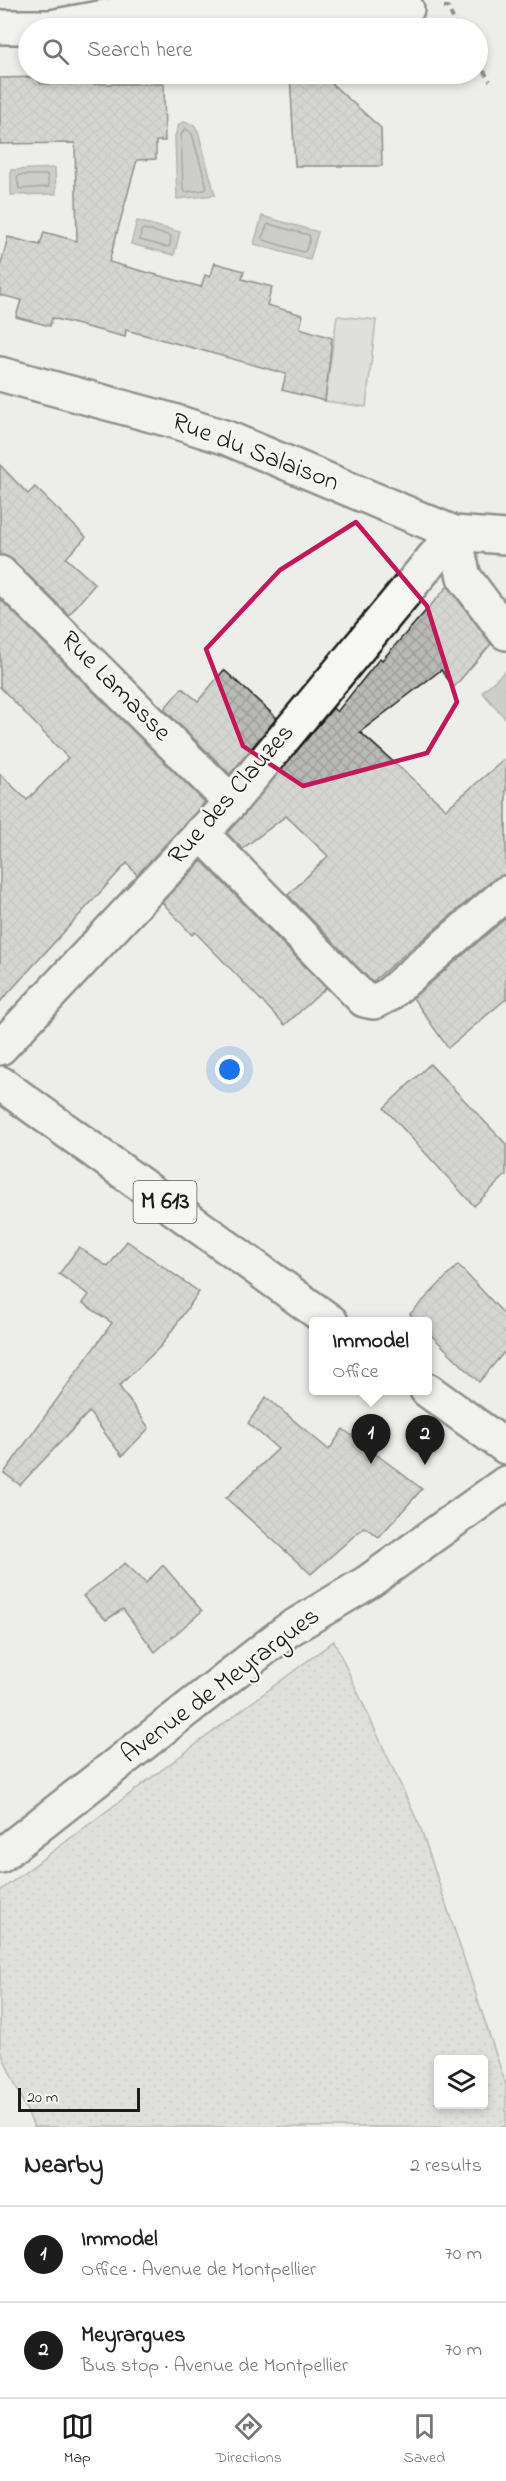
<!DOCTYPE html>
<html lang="en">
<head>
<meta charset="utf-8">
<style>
	:root { --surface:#fff; --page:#f2f2f2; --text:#222; --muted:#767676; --line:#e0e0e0; --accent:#1c1c1c }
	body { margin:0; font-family:"Indie Flower",sans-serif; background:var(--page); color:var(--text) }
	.controls { position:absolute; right:18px; bottom:18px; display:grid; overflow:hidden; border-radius:6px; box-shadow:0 3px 9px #0003 }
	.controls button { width:54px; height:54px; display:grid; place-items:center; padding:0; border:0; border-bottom:2px solid var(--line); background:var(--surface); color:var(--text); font:30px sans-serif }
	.scale { position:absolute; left:18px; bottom:15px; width:122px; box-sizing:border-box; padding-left:6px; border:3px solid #1c1c1c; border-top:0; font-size:16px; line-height:21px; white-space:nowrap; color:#1c1c1c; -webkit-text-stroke:4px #f6f6f2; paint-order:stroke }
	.you { position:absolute; left:230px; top:1070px; width:21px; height:21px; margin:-15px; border:4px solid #fff; border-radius:50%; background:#1a73e8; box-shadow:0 0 0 9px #1a73e833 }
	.badge { display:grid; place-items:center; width:39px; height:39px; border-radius:50%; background:var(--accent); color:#fff; font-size:20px; font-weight:700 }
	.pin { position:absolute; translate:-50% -50px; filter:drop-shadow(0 2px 3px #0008) }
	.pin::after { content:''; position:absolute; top:32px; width:21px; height:18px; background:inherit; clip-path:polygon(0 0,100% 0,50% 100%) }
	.popup { position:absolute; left:309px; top:1317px; width:123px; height:78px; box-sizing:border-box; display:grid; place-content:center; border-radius:6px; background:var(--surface); filter:drop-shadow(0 2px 4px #0005); font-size:20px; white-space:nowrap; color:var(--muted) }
	.popup b { font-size:22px; color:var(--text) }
	.popup::after { content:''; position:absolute; left:50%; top:100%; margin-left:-12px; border:12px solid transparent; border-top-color:var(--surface) }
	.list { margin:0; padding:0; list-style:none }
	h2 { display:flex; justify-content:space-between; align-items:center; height:78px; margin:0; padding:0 24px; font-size:26px }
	h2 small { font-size:20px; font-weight:400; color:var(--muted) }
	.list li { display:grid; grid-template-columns:39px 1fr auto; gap:18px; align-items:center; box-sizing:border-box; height:96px; padding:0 24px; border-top:2px solid var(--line) }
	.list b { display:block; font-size:22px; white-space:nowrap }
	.list p { margin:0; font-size:20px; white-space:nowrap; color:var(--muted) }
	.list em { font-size:20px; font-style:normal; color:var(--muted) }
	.icon { flex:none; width:33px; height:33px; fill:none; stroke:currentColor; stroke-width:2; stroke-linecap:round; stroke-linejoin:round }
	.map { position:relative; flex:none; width:506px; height:2127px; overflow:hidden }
	.search { position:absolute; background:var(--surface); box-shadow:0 3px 9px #0003; left:18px; right:18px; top:18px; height:66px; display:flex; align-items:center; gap:15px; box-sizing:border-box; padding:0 21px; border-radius:33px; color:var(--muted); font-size:22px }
	.sheet { height:270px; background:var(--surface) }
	nav { display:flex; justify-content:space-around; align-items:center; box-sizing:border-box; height:84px; border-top:2px solid var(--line); background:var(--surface); font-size:16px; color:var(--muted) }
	nav a { display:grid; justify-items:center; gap:3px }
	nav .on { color:var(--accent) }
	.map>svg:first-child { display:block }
</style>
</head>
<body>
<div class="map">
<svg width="506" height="2127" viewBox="0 0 506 2127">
	<defs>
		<pattern id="grass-dots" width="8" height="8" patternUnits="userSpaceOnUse" patternTransform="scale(1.5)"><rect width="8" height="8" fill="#cececb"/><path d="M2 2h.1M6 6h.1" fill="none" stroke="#b0b0ae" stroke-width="1.8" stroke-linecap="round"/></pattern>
		<pattern id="building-cross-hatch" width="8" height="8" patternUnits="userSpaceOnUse" patternTransform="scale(1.5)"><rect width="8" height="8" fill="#b9b9b6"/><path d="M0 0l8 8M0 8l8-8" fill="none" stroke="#9e9e9c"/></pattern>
	</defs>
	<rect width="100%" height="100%" fill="#edede9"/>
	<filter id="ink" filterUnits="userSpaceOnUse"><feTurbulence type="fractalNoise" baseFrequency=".0167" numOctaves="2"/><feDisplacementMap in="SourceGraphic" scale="12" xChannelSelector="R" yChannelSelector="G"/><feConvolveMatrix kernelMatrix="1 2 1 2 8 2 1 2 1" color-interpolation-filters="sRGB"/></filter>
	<g filter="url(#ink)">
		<path fill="url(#grass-dots)" stroke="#757574" stroke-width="1.5" fill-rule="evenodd" d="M 334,1641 L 421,1829 L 506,2085 L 506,2127 L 34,2127 L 0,2050 L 0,1891 ZM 438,2060 L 484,2060 L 484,2104 L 438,2104 Z"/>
		<polygon fill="#cececb" stroke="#757574" stroke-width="1.5" points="337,316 376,320 366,407 325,401"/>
		<g fill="#a6a6a3" stroke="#6f6f6d" stroke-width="1.5">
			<polygon points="184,122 194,125 198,131 215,195 177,199 175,136 179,124"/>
			<polygon points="55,168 56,194 11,195 11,170"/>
			<polygon points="262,216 318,232 310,260 254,244"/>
			<polygon points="137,221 180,232 174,255 131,244"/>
			<polygon points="504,672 506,674 506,719 482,692"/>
		</g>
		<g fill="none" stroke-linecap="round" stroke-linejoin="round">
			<g stroke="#535352" stroke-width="1.5">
				<polygon points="185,128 192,134 207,187 205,190 185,192 183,190 181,136"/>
				<polygon points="20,175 47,175 49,187 19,189 17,178"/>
				<polygon points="268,224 309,235 310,239 306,250 303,252 264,240 262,237"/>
				<polygon points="144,229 171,236 170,246 167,247 140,240 141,231"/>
			</g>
		</g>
		<g fill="url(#building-cross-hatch)" stroke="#1c1c1c" stroke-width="1.5">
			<polygon points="290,74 317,74 323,76 381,128 382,166 295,166"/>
			<polygon points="39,77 40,84 164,84 165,141 156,141 156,159 137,160 109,262 201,287 205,275 210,277 215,263 244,271 242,279 272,287 267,305 303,315 300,328 332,338 325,401 282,390 286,374 186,346 126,330 125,337 52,318 50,326 16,317 21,300 0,295 0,268 8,237 40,245 44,232 77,241 75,143 0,144 0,78"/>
			<polygon points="0,465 28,494 35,487 86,537 66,558 95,584 69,615 13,560 0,555"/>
			<polygon points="448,586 491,644 454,687 441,670 360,732 446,809 506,758 506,875 494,879 372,982 288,895 328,856 286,816 242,849 227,833 333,708 337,712 380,658 382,660"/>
			<polygon points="0,599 205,802 137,875 127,863 0,1002 0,774 27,800 68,758 0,687"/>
			<polygon points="224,670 277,718 230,774 164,709 182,688 198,701"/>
			<polygon points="202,861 326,988 285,1025 195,932 192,935 162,902"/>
			<polygon points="506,918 506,999 448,1048 413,998"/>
			<polygon points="430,1064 506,1144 506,1175 474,1206 384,1108"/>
			<polygon points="127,1241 199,1292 161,1346 119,1386 149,1428 122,1456 89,1412 20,1485 4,1473 112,1323 83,1303 89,1295 59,1274 79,1247 108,1267"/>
			<polygon points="458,1265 506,1316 506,1350 479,1382 428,1332 428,1322 417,1322 410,1314"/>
			<polygon points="266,1397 329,1450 343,1429 422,1489 379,1537 364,1527 311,1574 226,1498 278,1449 248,1423"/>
			<polygon points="125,1563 146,1583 163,1565 202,1611 155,1652 123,1609 106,1620 83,1596"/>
		</g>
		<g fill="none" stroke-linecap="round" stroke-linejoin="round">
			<defs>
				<g id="street">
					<polyline points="0,27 51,27 126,13 407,9"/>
					<polyline points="0,374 170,420 227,438 454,533 506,537"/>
					<polyline points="454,533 464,577 506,633"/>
					<polyline points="0,573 231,802"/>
					<polyline points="201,833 364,1000 374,1002 388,995 506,893"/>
					<polyline points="0,1048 231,802 454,533"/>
				</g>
				<polyline id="secondary" points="0,1856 288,1630 368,1582 506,1483"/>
				<g id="primary">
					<polyline points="0,1083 331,1322"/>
					<polyline points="427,1390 506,1447"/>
				</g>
			</defs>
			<use href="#street" stroke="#1c1c1c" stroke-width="38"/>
			<use href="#secondary" stroke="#1c1c1c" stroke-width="38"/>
			<use href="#primary" stroke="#1c1c1c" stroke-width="38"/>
			<g stroke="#1c1c1c" stroke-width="4" stroke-dasharray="6 4.5" stroke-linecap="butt">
				<polyline points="444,7 448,7 457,28"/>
				<polyline points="478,62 490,81"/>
			</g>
			<use href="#street" stroke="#f6f6f2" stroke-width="33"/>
			<use href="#secondary" stroke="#f6f6f2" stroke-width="33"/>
			<use href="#primary" stroke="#f6f6f2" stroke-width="33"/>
		</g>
	</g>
	<path d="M0 0H506V2127H0ZM 356,522 L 427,606 L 457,702 L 427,753 L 303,786 L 243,746 L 206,649 L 280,570 Z" fill="#edede9" fill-opacity=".55" fill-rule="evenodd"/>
	<path fill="none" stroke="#c2185b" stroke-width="4.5" stroke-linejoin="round" d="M 356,522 L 427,606 L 457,702 L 427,753 L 303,786 L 243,746 L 206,649 L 280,570 Z"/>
	<g text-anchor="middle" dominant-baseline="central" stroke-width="4.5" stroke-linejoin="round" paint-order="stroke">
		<rect fill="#f6f6f2" stroke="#5d5d5c" stroke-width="1.5" x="133.5" y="1181" width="63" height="42" rx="4.5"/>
		<g font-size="24" font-weight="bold" fill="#1c1c1c">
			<text x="165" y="1202">M 613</text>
		</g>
		<g font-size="26" fill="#1c1c1c" stroke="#f6f6f2">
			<text transform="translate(255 453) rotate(21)">Rue du Salaison</text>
			<text transform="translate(115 687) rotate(45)">Rue Lamasse</text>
			<text transform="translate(232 795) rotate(-49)">Rue des Clauzes</text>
			<text transform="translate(221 1686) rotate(-37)">Avenue de Meyrargues</text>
		</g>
	</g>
</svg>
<div class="controls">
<button><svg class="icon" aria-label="layers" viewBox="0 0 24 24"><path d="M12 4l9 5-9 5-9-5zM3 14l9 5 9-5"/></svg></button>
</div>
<div class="scale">20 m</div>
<div class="you"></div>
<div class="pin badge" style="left:371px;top:1464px">1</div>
<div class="popup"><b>Immodel</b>Office</div>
<div class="pin badge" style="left:425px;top:1465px">2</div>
<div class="search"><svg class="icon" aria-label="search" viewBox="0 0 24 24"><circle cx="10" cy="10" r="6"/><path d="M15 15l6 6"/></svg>Search here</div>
</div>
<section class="sheet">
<h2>Nearby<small>2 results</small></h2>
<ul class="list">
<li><span class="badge">1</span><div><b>Immodel</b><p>Office · Avenue de Montpellier</p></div><em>70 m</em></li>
<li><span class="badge">2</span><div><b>Meyrargues</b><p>Bus stop · Avenue de Montpellier</p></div><em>70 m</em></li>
</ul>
</section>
<nav>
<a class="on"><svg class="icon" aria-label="map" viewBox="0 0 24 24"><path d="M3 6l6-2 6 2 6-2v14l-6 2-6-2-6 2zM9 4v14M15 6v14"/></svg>Map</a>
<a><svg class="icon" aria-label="directions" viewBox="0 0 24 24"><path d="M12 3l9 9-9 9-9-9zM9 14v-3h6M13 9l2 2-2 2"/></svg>Directions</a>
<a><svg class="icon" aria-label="saved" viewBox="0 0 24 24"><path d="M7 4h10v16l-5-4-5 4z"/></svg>Saved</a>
</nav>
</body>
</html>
